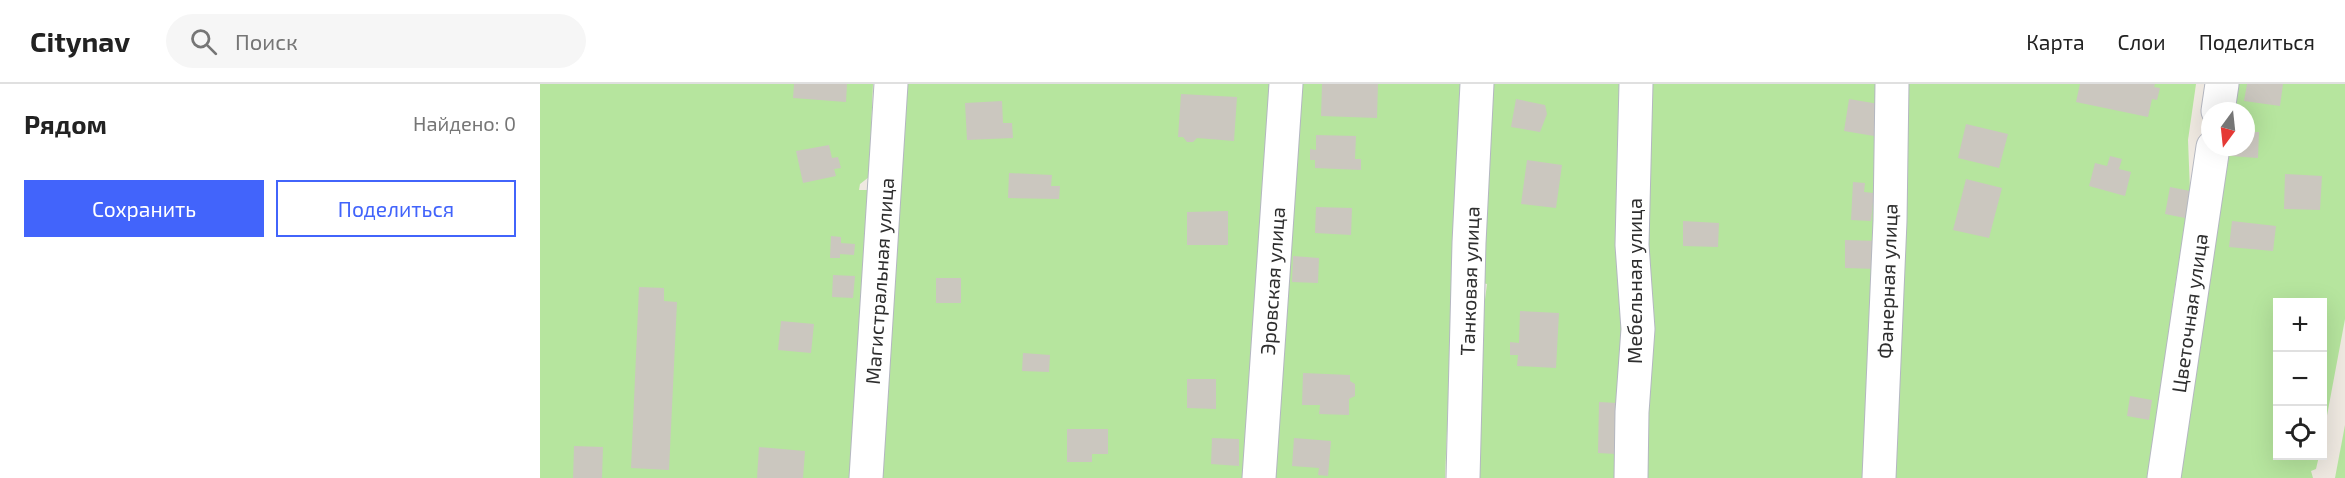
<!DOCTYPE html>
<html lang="ru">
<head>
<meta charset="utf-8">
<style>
	:root { --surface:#fff; --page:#f6f6f6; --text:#222; --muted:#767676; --line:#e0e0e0; --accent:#4264fb }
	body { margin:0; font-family:"Exo 2",sans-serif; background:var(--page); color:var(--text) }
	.controls { position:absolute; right:18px; bottom:18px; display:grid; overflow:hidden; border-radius:0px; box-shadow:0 6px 24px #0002 }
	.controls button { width:54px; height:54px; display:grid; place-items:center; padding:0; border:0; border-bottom:2px solid var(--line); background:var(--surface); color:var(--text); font:30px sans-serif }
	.compass { position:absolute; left:1661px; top:18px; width:54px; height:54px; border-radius:50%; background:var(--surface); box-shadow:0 6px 24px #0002; rotate:195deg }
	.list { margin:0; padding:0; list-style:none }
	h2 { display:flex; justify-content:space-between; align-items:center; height:78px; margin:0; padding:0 24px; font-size:26px }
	h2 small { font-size:20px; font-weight:400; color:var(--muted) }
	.actions { display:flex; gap:12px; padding:18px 24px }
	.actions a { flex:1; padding:14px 0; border:2px solid var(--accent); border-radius:0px; text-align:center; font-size:21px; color:var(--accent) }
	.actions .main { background:var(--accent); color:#fff }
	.icon { flex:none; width:33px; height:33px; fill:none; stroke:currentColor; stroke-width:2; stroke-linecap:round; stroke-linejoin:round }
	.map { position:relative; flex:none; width:1805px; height:394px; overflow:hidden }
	header { display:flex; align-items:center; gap:36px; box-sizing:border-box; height:84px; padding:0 30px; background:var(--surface); border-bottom:2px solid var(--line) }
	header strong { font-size:28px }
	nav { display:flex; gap:33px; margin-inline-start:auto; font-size:21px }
	.search { width:420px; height:54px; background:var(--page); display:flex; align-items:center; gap:15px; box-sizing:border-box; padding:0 21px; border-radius:33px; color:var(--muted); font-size:22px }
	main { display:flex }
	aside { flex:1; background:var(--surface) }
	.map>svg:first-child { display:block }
</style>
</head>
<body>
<header>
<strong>Citynav</strong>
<div class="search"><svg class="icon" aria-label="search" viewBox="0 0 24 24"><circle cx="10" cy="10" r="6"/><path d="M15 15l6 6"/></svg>Поиск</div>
<nav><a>Карта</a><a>Слои</a><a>Поделиться</a></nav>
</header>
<main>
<aside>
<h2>Рядом<small>Найдено: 0</small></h2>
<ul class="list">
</ul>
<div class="actions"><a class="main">Сохранить</a><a>Поделиться</a></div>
</aside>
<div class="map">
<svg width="1805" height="394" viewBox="0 0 1805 394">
	<rect width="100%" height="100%" fill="#efe9e1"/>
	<g fill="#b6e59e">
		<polygon points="0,0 333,0 329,93 320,100 319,106 328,106 318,394 0,394"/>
		<polygon points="357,0 731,0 706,394 336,394"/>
		<polygon points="749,0 921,0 905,394 724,394"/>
		<polygon points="951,0 1086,0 1089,236 1078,394 931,394 936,284 947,200 937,198"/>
		<polygon points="1104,0 1342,0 1329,394 1101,394"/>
		<polygon points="1359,0 1656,0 1648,56 1650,107 1633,215 1612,394 1347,394"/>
		<polygon points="1692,0 1805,0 1805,235 1783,353 1782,219 1738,219 1738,372 1779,372 1776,385 1771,387 1773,394 1636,394 1682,63 1706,63 1706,27 1688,27"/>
		<polygon points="1805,341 1805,394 1795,394"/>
	</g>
	<g fill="#cbc7bf">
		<polygon points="254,0 307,0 306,18 253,14"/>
		<polygon points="782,0 838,0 837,34 781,32"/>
		<polygon points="1540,0 1615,0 1614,3 1620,4 1617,16 1612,15 1608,33 1536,18"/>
		<polygon points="1707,0 1743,0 1740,22 1704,17"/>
		<polygon points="641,10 697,13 694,57 657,54 653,58 647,58 643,53 638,53"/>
		<polygon points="976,15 1005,21 1007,30 1000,48 971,43"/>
		<polygon points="1309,15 1339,20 1334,52 1304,47"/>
		<polygon points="462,17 463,39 472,39 473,54 427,56 425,19"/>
		<polygon points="1426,40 1468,50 1459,84 1418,74"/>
		<polygon points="1706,48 1719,48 1718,74 1691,72 1692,63 1706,63"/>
		<polygon points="776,51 816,52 815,75 821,75 821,86 775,84 775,76 770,76 770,65 776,66"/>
		<polygon points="289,61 292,74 298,73 301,84 294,85 296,92 263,99 256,67"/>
		<polygon points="1570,72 1582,75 1579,85 1591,88 1585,112 1549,102 1555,79 1567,82"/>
		<polygon points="987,76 1022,81 1016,124 981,120"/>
		<polygon points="469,89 512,91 511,102 520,102 519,115 468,114"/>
		<polygon points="1745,90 1782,92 1780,126 1744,125"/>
		<polygon points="1426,95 1462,104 1449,154 1413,146"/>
		<polygon points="1313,98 1325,99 1324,108 1334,109 1331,137 1311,136"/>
		<polygon points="1630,103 1650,107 1645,134 1625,130"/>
		<polygon points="776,123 812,124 811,151 775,149"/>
		<polygon points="688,127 688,161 647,161 647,128"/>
		<polygon points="1143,137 1179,139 1178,163 1143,162"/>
		<polygon points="1692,137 1736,142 1733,167 1689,163"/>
		<polygon points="291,152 301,153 301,159 315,160 314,171 300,170 300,174 290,174"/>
		<polygon points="1305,156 1336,157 1336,185 1305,184"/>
		<polygon points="753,172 779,174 778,199 752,198"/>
		<polygon points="293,191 315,192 313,214 292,213"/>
		<rect x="396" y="194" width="25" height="25"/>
		<polygon points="99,203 124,204 124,217 137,218 129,386 91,384"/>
		<polygon points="980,227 1019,229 1016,284 977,282 978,271 970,271 970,258 979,259"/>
		<polygon points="241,237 274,240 271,269 238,266"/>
		<polygon points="483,269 510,271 509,288 482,287"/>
		<polygon points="763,289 810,291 810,297 815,300 815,312 809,315 809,331 779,330 780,321 762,321"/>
		<polygon points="647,295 676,295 676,325 647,324"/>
		<polygon points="1590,312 1612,316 1609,336 1587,332"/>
		<polygon points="1059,318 1078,319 1076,370 1058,369"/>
		<polygon points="527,345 568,345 568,370 552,370 552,378 527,378"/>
		<polygon points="672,354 699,355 699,382 671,380"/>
		<polygon points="754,354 791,357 788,392 778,391 779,384 752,382"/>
		<polygon points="34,362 63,363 62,394 33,394"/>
		<polygon points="219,363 265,367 263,394 217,394"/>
	</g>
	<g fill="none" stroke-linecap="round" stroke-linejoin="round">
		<defs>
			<g id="minor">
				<polyline points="1678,27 1682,0"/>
				<polyline points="326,394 351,0"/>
				<polyline points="719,394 746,0"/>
				<polyline points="923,394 929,159 937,0"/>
				<polyline points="1091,394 1092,328 1098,245 1092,161 1096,0"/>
				<polyline points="1339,394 1350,137 1352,0"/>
				<polyline points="1624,394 1673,63"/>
			</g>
		</defs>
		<use href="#minor" stroke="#b4b7c1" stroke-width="35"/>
		<use href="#minor" stroke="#fff" stroke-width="33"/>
	</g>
	<g text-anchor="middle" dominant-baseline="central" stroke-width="4.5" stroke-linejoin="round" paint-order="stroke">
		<g font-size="20" fill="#2e2e2e" stroke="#fff">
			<text transform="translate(339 197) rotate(-86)">Магистральная улица</text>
			<text transform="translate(732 197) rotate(-86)">Эровская улица</text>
			<text transform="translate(929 197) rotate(-88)">Танковая улица</text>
			<text transform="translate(1094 197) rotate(-90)">Мебельная улица</text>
			<text transform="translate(1347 197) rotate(-88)">Фанерная улица</text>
			<text transform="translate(1649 229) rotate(-82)">Цветочная улица</text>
		</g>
	</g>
</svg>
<div class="controls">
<button>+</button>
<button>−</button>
<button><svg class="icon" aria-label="locate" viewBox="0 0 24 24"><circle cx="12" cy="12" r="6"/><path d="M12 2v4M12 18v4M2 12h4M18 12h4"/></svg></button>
</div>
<svg class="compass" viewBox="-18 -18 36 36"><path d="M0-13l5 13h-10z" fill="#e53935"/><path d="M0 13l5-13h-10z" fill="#767676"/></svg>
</div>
</main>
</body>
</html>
